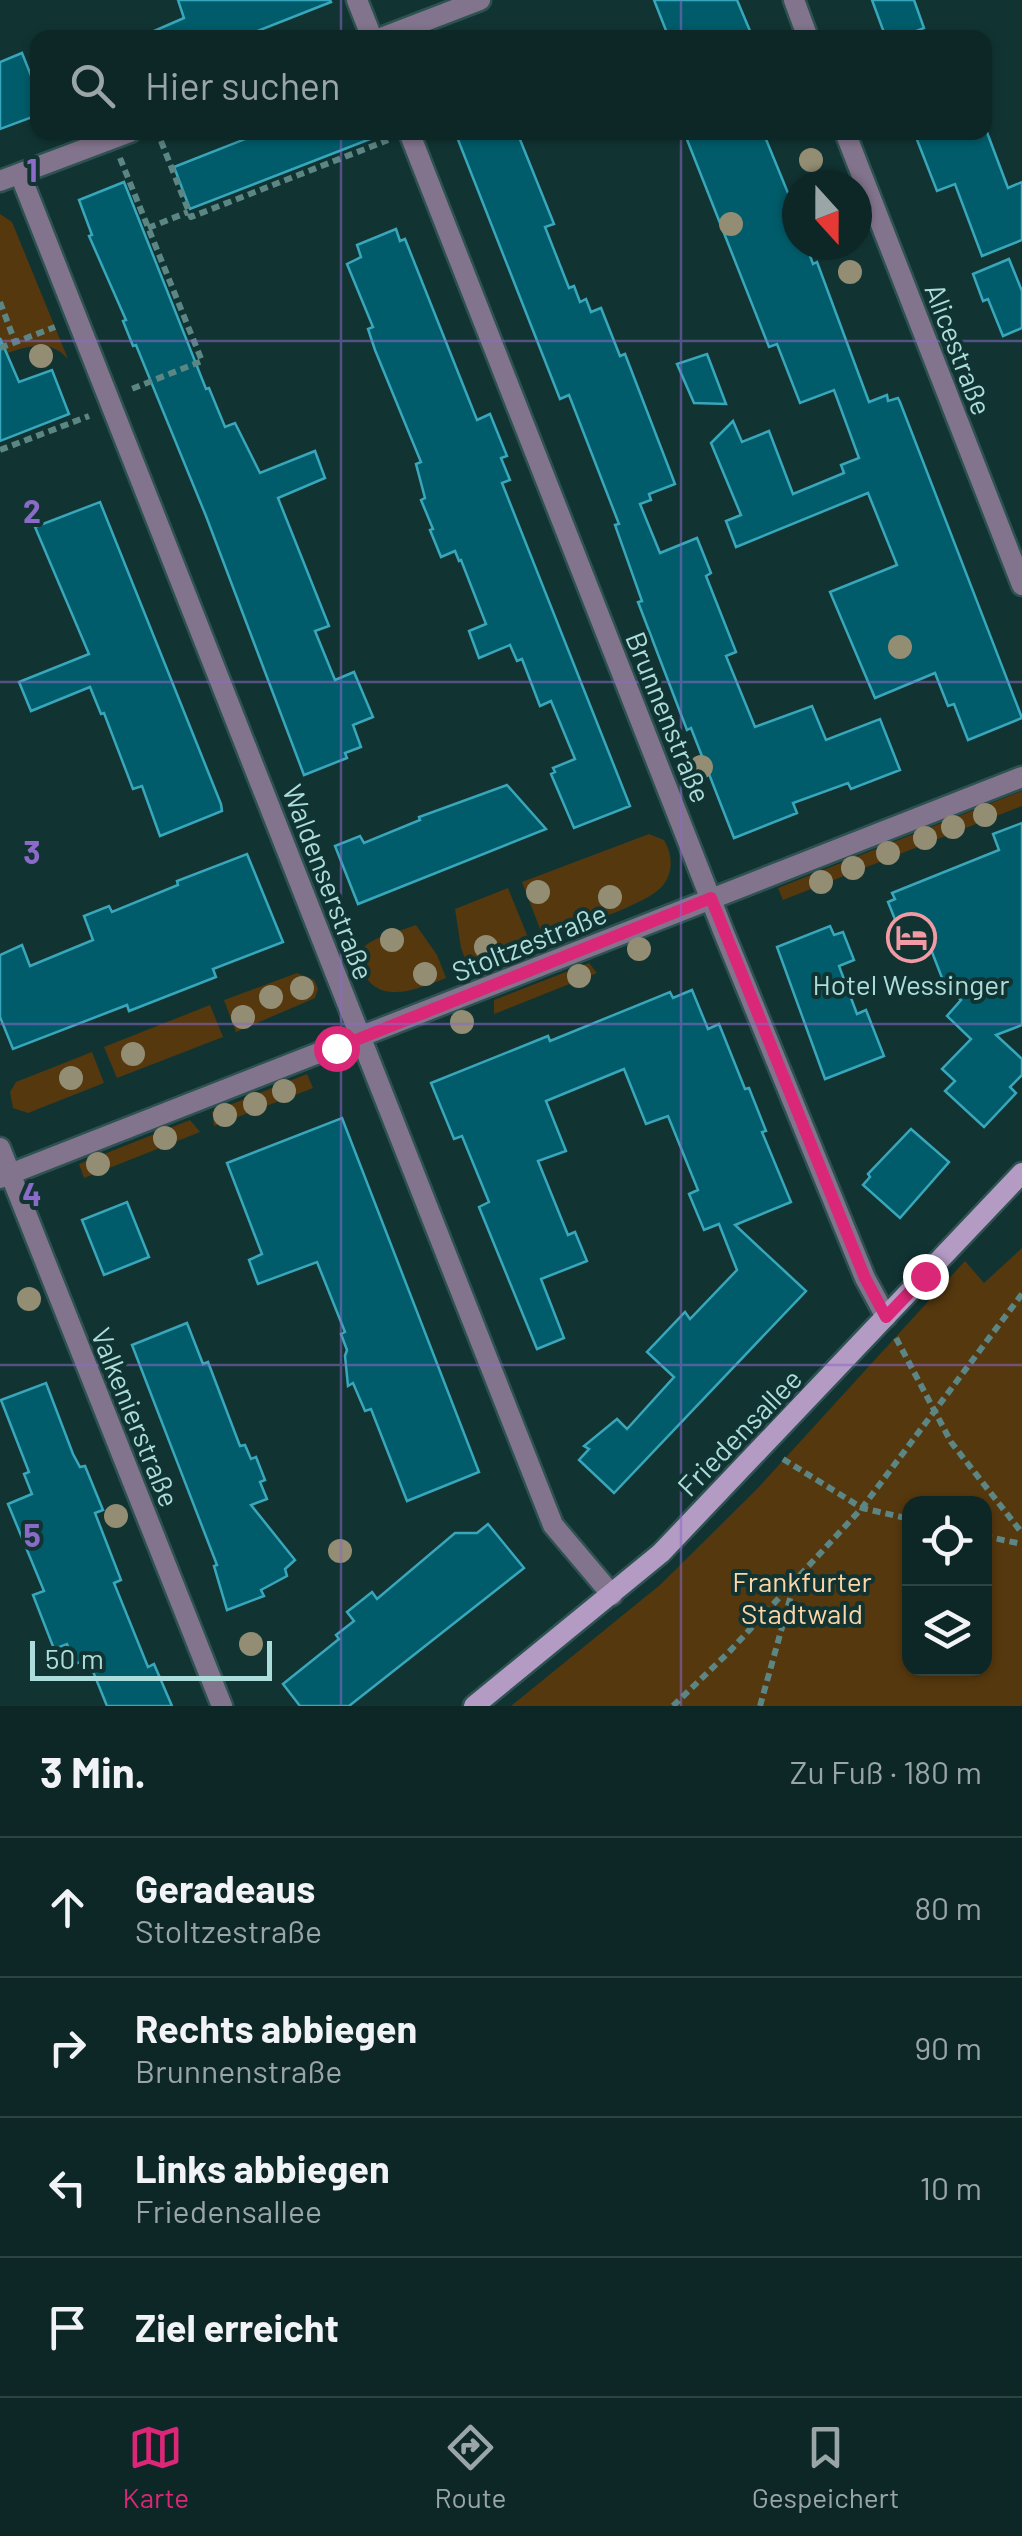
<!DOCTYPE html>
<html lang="de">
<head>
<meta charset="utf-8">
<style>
	:root { --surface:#0d2726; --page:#1b3332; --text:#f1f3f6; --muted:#9aa5a7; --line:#2d4443; --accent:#db2777 }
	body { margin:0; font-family:Barlow,sans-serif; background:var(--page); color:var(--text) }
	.controls { position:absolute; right:30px; bottom:30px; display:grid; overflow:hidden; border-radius:20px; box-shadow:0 2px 8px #0004 }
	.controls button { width:90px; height:90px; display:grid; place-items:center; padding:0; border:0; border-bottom:2px solid var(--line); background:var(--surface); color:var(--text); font:50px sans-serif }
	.compass { position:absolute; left:782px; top:170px; width:90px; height:90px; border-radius:50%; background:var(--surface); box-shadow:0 2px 8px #0004; rotate:159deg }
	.scale { position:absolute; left:30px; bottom:25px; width:242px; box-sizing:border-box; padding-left:10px; border:5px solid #acddda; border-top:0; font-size:28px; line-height:35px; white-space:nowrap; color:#acddda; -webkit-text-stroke:8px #113433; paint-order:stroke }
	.stop { position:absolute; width:30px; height:30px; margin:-22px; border:8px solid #db2777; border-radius:50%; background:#fff }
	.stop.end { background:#db2777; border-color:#fff; box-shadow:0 2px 10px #0008 }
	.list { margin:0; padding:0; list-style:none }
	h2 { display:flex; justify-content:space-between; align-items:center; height:130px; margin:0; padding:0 40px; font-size:42px }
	h2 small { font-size:32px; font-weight:400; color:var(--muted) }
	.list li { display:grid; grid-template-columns:65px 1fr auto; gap:30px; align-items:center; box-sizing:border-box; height:140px; padding:0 40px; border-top:2px solid var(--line) }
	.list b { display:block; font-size:38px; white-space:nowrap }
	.list p { margin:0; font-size:32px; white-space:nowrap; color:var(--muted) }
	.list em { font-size:32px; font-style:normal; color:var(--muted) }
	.icon { flex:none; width:55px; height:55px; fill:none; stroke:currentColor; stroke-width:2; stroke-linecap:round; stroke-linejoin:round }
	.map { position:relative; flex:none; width:1022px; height:1706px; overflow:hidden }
	.search { position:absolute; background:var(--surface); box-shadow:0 2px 8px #0004; left:30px; right:30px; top:30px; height:110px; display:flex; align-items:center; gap:25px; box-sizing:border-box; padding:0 35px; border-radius:20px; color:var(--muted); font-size:38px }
	.sheet { height:690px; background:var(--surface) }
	nav { display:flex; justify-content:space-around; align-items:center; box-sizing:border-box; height:140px; border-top:2px solid var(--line); background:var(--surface); font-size:28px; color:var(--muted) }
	nav a { display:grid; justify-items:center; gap:5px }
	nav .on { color:var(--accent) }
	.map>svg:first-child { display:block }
</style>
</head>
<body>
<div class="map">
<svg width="1022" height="1706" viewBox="0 0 1022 1706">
	<rect width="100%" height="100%" fill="#113433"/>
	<g fill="#55380e" fill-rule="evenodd">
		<path d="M 0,214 L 12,222 L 68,359 C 49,337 24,347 0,356 Z"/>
		<polygon points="1022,791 1022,806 783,900 778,888"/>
		<path d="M 649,834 L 664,840 C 672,854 674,870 664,884 C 651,904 569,929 544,939 L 522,882 Z"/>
		<polygon points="508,888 531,945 469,969 461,948 455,909"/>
		<path d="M 416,925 L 437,955 L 446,978 C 420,988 377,1008 362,969 C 359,962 358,953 364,947 C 375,936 401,931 416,925 Z"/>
		<polygon points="589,963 597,973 494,1014 494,1000"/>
		<polygon points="297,973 314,980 318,989 315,998 236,1032 224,1000"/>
		<polygon points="210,1005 223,1037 117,1078 104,1047"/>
		<polygon points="92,1052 104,1083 28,1113 13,1108 10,1092 16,1082"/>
		<polygon points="307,1074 313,1088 214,1126 212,1112"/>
		<polygon points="190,1120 200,1132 84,1178 79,1164"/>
		<path d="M 1022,1248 L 1022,1706 L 511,1706 L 660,1585 L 757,1489 L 965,1261 L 984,1283 ZM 910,1504 L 984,1504 L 984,1668 L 910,1668 Z"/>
	</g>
	<g fill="#005c6a" stroke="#39a7bb" stroke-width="2.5">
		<polygon points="178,0 330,0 331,2 240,38 138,38 184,18"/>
		<polygon points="654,0 737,0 753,38 669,38"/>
		<polygon points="872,0 914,0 924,28 899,38 886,38"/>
		<polygon points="22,53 38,93 38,115 0,129 0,62"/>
		<polygon points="985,127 1008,188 1022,182 1022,240 982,256 955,184 937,191 914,132 984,132"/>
		<polygon points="263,132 382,132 383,134 190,209 174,167"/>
		<polygon points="455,132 517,132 554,224 545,227 569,288 574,286 580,302 586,299 591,312 601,308 620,356 625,354 675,484 649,494 651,500 640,504 660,553 697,538 711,573 706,576 736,652 726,656 755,727 812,706 826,740 880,719 900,770 851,789 848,783 793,803 797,813 734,838 691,728 687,730 677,704 638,602 642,601 615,525 619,524 569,395 560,399"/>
		<polygon points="684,132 763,132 797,215 797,245 806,245 813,264 817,262 869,402 887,395 888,401 898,398 900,402 1022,718 968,740 954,704 948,706 935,673 875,698 830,592 897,565 868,493 736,547 726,521 741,515 711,443 733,421 742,442 769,431 793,494 844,473 841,465 859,458 834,390 800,403 777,344 769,347"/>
		<polygon points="124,182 206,389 209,388 225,427 235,423 260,473 315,451 325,478 278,498 329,626 315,631 335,680 354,672 373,717 353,725 361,747 345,753 347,758 304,775 206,516 136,345 133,346 123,321 126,320 89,236 92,235 79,200"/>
		<polygon points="396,229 400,241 405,239 477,420 490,414 507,456 501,458 510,480 502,483 630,806 574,828 551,774 555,772 553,768 575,759 551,701 540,706 522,659 517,661 510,645 479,658 469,631 486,624 461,560 459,561 455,551 441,557 430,530 433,529 421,500 425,498 416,464 421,462 375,350 368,329 373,327 347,264 361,257 357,245"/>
		<polygon points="1009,259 1022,291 1022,328 1003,336 988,299 983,301 973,274"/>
		<polygon points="0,338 19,382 52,370 69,414 0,441"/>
		<polygon points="707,354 712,367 726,404 694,403 677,364"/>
		<polygon points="100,502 221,804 222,811 160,836 142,786 133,789 104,713 101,714 90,687 31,711 19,682 89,654 35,527"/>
		<polygon points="507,785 546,829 358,904 335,846 360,836 364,843 420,820 419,817"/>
		<polygon points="1022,823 1022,1025 996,1035 1022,1059 1022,1075 1010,1087 1016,1093 984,1127 945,1091 955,1081 942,1069 971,1039 947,1016 961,1000 944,983 925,934 904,942 888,902 895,899 892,893 999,850 993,834"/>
		<polygon points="247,854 283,942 213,969 216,977 129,1011 127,1005 13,1049 0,1017 0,955 22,945 30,966 93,940 84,916 109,906 112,912 178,885 177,881"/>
		<polygon points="830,926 834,935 843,932 854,960 839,966 857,1014 866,1010 884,1056 825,1079 777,947"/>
		<polygon points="692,990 708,1029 719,1024 745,1089 749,1088 766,1131 762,1132 791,1202 735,1225 806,1291 614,1493 579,1460 589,1449 584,1446 617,1419 627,1429 674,1377 647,1352 685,1312 690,1319 737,1270 719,1224 704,1230 689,1194 698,1190 668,1116 646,1124 624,1069 546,1101 566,1151 538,1161 568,1235 575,1232 587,1261 541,1279 564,1338 537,1349 479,1207 489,1202 462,1136 454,1139 431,1083 548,1036 550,1041 670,992 673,998"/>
		<polygon points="342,1118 479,1472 407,1501 371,1409 365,1411 353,1383 348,1386 345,1356 347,1350 341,1334 345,1332 317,1262 258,1284 249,1260 262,1254 227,1163"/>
		<polygon points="911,1129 949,1162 900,1218 863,1185 870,1177 868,1174"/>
		<polygon points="127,1202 149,1257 104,1275 82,1220"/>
		<polygon points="187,1323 203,1364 208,1362 240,1446 245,1445 251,1459 256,1457 265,1480 260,1482 267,1499 251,1505 295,1560 285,1569 287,1576 261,1590 264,1596 227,1610 214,1566 217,1565 132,1345"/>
		<polygon points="46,1383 73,1454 80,1467 85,1466 103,1510 95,1513 121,1580 114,1583 148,1667 154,1664 172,1706 107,1706 88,1659 75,1664 67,1644 54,1649 33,1595 44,1591 8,1504 32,1494 24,1474 29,1472 1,1400"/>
		<polygon points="488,1524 524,1568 349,1706 300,1706 283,1684 339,1639 336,1635 354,1621 347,1612 372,1592 377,1599 455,1533 477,1533"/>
	</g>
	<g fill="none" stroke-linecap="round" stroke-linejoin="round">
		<defs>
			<g id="street">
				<polyline points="357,0 372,38"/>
				<polyline points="794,0 808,38"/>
				<polyline points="381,38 480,0"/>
				<polyline points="409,132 724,933 865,1278 886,1317"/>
				<polyline points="845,132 1022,585"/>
				<polyline points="20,174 553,1525 612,1595"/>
				<polyline points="0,181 130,132"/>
				<polyline points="0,1148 222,1706"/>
				<polyline points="0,1178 1022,777"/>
			</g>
			<polyline id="secondary" points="474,1706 661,1553 1022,1173"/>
		</defs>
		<use href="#street" stroke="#2d5251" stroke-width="25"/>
		<use href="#secondary" stroke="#2d5251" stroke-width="25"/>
		<g stroke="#5c8684" stroke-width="6" stroke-dasharray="8 5" stroke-linecap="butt">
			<polyline points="161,141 191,217 388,140"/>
			<polyline points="120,158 202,361 129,390"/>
			<polyline points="148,228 188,212"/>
			<polyline points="0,302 15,342"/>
			<polyline points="0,348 55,327"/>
			<polyline points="0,450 89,416"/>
			<polyline points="896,1338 951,1442 1022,1533"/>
			<polyline points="783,1459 862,1508 910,1519"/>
			<polyline points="984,1536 1022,1544"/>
			<polyline points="673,1706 729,1652 862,1508 1022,1294"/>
			<polyline points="760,1706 795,1581"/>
		</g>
		<use href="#street" stroke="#83748d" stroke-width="20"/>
		<use href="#secondary" stroke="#b49bc4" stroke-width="20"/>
	</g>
	<g fill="#938d73">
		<circle cx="811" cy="160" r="12"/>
		<circle cx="731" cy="224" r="12"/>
		<circle cx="850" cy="272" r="12"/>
		<circle cx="41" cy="356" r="12"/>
		<circle cx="900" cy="647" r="12"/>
		<circle cx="701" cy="767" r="12"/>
		<circle cx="985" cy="815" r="12"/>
		<circle cx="953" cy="827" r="12"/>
		<circle cx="925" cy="838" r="12"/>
		<circle cx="888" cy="853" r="12"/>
		<circle cx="853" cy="868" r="12"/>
		<circle cx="821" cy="882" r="12"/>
		<circle cx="538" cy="892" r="12"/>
		<circle cx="610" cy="897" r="12"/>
		<circle cx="392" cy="940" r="12"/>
		<circle cx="486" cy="947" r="12"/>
		<circle cx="639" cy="949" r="12"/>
		<circle cx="425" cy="974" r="12"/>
		<circle cx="579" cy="976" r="12"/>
		<circle cx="302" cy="988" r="12"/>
		<circle cx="271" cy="997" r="12"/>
		<circle cx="243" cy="1017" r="12"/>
		<circle cx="462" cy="1022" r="12"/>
		<circle cx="133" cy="1054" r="12"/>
		<circle cx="71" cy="1078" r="12"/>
		<circle cx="284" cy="1091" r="12"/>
		<circle cx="255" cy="1104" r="12"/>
		<circle cx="225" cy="1115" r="12"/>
		<circle cx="165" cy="1138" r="12"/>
		<circle cx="98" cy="1164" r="12"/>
		<circle cx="29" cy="1299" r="12"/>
		<circle cx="116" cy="1516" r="12"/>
		<circle cx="340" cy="1551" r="12"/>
		<circle cx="251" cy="1644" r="12"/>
	</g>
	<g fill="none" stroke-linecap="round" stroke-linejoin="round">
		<polyline stroke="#db2777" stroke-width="12" points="336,1048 711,898 865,1278 886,1317 925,1276"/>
	</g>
	<path fill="none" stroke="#8c6ac8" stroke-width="2.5" stroke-opacity="0.55" d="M 341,0 L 341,38M 681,0 L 681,38M 341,132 L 341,1706M 681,132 L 681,1706M 0,341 L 1022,341M 0,682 L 1022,682M 0,1024 L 1022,1024M 0,1365 L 1022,1365"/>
	<defs>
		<symbol id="hotel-ring" viewBox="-11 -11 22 22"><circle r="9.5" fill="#113433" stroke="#f49aa5" stroke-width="1.5"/><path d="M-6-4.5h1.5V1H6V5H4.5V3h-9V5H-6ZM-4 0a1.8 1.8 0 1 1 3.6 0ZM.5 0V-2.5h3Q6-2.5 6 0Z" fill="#f49aa5"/></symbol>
	</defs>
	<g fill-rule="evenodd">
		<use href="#hotel-ring" x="884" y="910" width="55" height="55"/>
	</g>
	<g text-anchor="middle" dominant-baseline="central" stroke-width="8" stroke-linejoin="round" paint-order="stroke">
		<g font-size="28" fill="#acddda" stroke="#113433">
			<text transform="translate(959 349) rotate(69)">Alicestraße</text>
			<text transform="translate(669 717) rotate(68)">Brunnenstraße</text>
			<text transform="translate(329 882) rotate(69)">Waldenserstraße</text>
			<text transform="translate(529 942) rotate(-22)">Stoltzestraße</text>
			<text transform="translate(136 1417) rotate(68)">Valkenierstraße</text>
			<text transform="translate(739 1432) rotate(-46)">Friedensallee</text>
		</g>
		<g font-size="28" fill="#acddda" stroke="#113433">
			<text x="911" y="984">Hotel Wessinger</text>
		</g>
		<g font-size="28" fill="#fdd6a7" stroke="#113433">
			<text x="802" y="1581">Frankfurter<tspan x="802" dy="32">Stadtwald</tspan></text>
		</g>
	</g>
	<g font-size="32" text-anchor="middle" font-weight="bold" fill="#8c6ac8" stroke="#113433" stroke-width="8" stroke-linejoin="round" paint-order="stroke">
		<text x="32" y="182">1</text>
		<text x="32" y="523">2</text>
		<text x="32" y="864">3</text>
		<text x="32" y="1206">4</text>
		<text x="32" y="1547">5</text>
	</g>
</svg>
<div class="controls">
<button><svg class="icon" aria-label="locate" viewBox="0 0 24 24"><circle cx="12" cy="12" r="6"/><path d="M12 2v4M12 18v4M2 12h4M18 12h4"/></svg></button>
<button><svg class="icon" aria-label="layers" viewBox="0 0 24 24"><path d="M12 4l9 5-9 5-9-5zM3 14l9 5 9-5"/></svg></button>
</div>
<svg class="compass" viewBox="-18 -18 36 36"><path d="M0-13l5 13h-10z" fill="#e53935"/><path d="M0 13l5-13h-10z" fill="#9aa5a7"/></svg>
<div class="scale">50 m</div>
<div class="stop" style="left:336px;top:1048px"></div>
<div class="stop end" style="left:925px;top:1276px"></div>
<div class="search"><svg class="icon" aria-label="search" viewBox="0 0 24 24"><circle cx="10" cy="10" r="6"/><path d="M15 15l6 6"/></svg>Hier suchen</div>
</div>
<section class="sheet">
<h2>3 Min.<small>Zu Fuß · 180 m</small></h2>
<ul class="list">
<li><svg class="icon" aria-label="ahead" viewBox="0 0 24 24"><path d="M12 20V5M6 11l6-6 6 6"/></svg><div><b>Geradeaus</b><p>Stoltzestraße</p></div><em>80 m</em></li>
<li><svg class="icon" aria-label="right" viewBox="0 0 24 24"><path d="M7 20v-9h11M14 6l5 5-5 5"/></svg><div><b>Rechts abbiegen</b><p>Brunnenstraße</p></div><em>90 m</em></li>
<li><svg class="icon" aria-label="left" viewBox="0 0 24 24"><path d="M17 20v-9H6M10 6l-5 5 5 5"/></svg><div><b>Links abbiegen</b><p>Friedensallee</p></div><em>10 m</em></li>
<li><svg class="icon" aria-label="arrive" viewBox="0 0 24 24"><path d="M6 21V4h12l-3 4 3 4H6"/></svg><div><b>Ziel erreicht</b></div></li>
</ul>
</section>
<nav>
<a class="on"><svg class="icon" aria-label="map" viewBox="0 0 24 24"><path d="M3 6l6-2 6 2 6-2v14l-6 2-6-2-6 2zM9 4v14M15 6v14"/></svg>Karte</a>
<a><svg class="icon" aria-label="directions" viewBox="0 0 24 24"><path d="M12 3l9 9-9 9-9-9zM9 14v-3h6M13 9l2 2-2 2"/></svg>Route</a>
<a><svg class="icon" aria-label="saved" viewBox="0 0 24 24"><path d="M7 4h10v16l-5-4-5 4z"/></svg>Gespeichert</a>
</nav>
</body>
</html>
